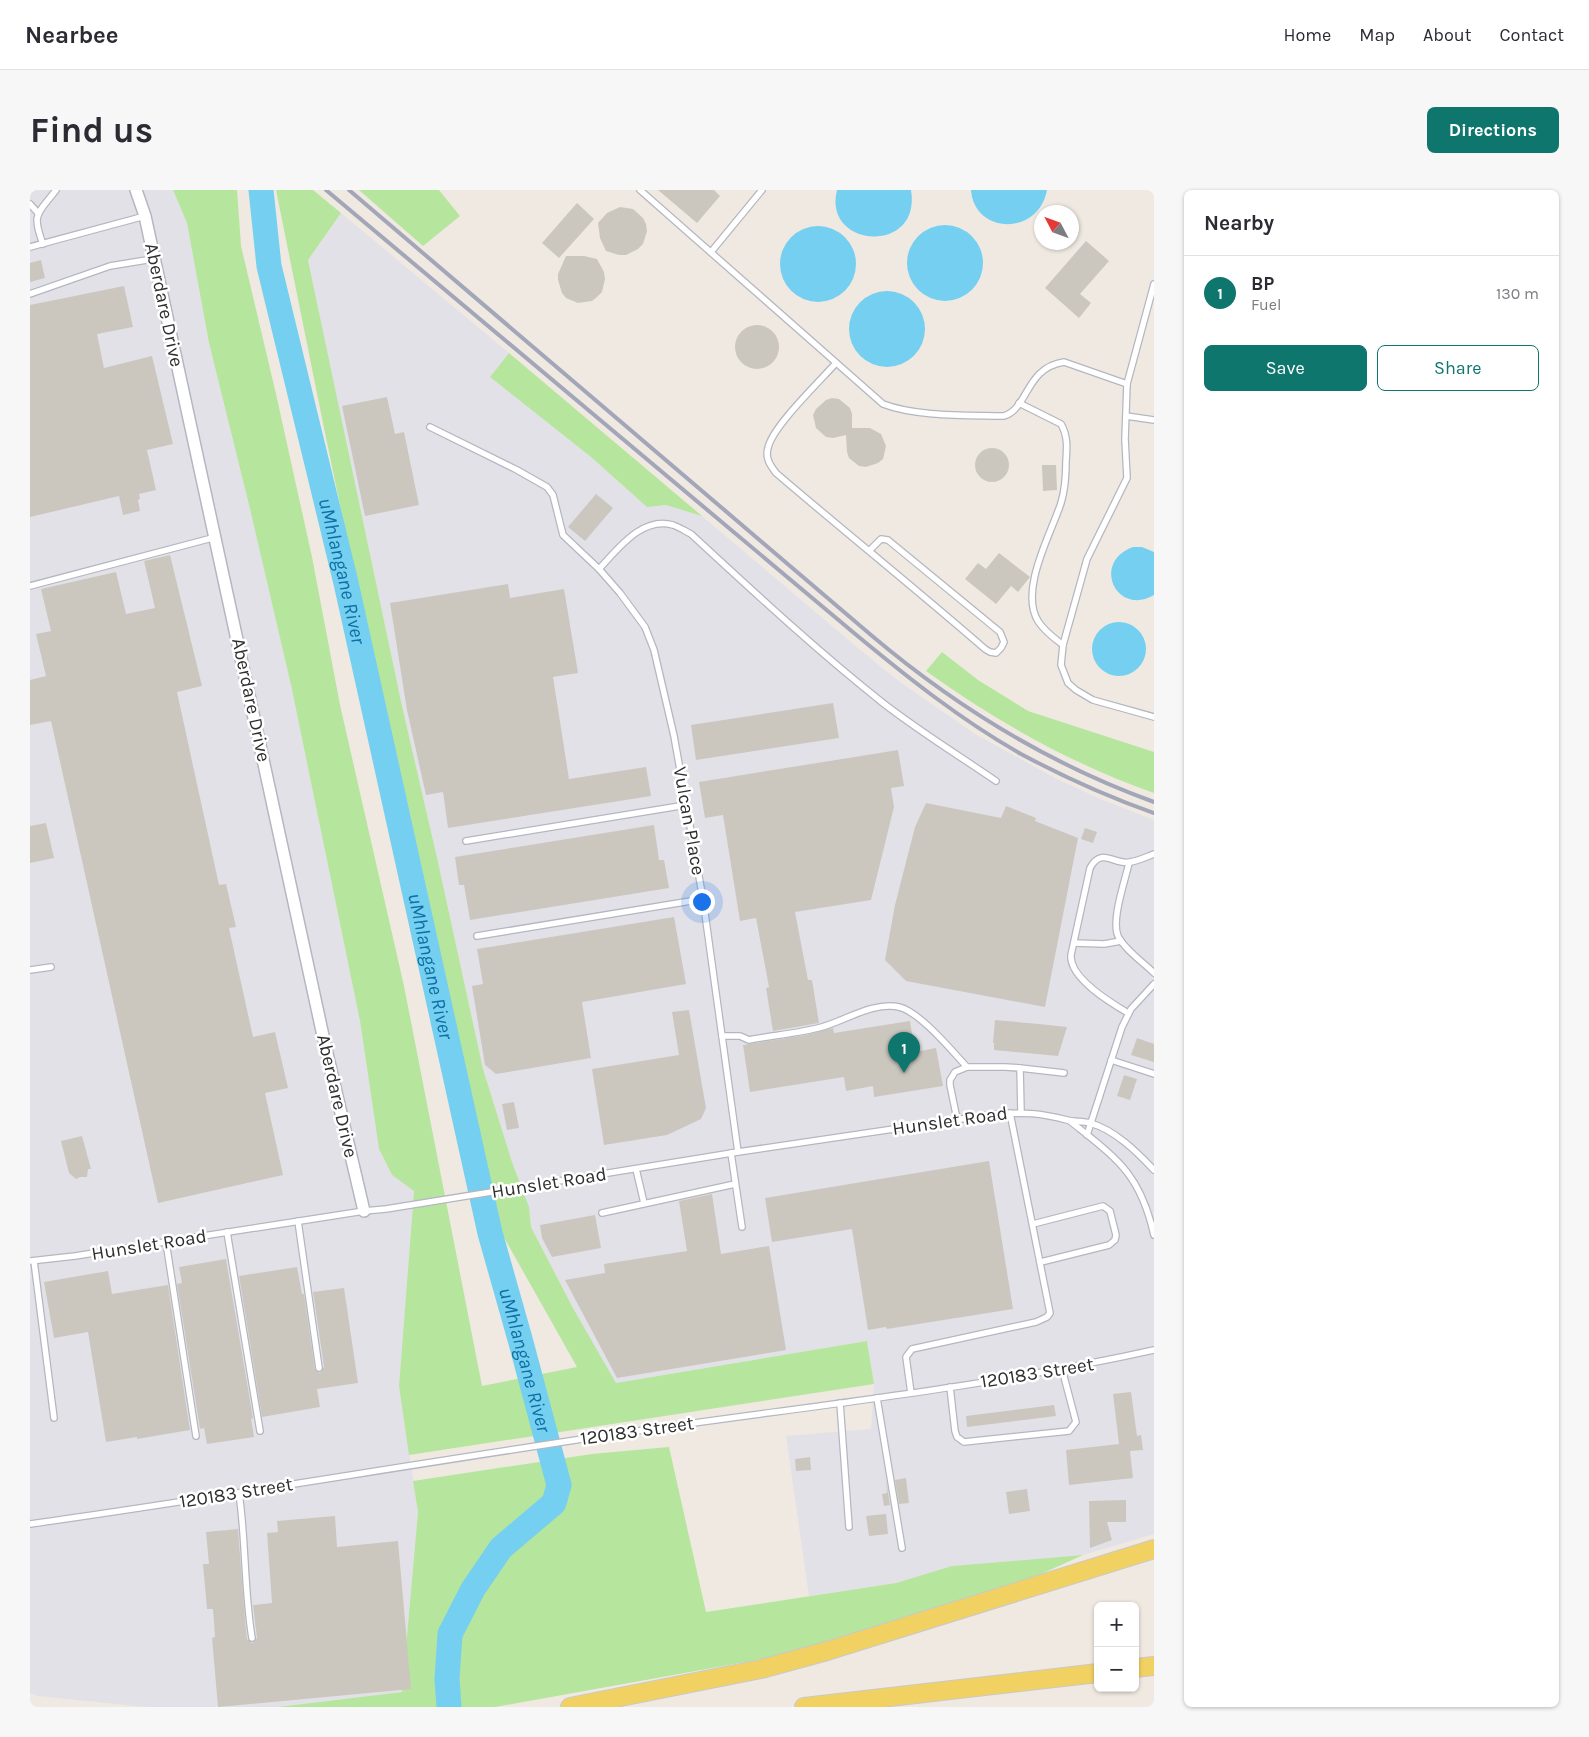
<!DOCTYPE html>
<html lang="en">
<head>
<meta charset="utf-8">
<style>
	:root { --surface:#fff; --page:#f7f7f7; --text:#2b2b33; --muted:#7c7c81; --line:#e1e1e2; --accent:#0f766e }
	body { margin:0; font-family:Karla,sans-serif; background:var(--page); color:var(--text) }
	.controls { position:absolute; right:15px; bottom:15px; display:grid; overflow:hidden; border-radius:8px; box-shadow:0 1px 4px #0004 }
	.controls button { width:45px; height:45px; display:grid; place-items:center; padding:0; border:0; border-bottom:1px solid var(--line); background:var(--surface); color:var(--text); font:25px sans-serif }
	.compass { position:absolute; left:1004px; top:15px; width:45px; height:45px; border-radius:50%; background:var(--surface); box-shadow:0 1px 4px #0004; rotate:311deg }
	.you { position:absolute; left:671px; top:711px; width:18px; height:18px; margin:-12px; border:4px solid #fff; border-radius:50%; background:#1a73e8; box-shadow:0 0 0 8px #1a73e833 }
	.badge { display:grid; place-items:center; width:32px; height:32px; border-radius:50%; background:var(--accent); color:#fff; font-size:16px; font-weight:700 }
	.pin { position:absolute; translate:-50% -41px; filter:drop-shadow(0 1px 2px #0008) }
	.pin::after { content:''; position:absolute; top:26px; width:18px; height:15px; background:inherit; clip-path:polygon(0 0,100% 0,50% 100%) }
	.list { margin:0; padding:0; list-style:none }
	h2 { display:flex; justify-content:space-between; align-items:center; height:65px; margin:0; padding:0 20px; font-size:21px }
	h2 small { font-size:16px; font-weight:400; color:var(--muted) }
	.list li { display:grid; grid-template-columns:32px 1fr auto; gap:15px; align-items:center; box-sizing:border-box; height:75px; padding:0 20px; border-top:1px solid var(--line) }
	.list b { display:block; font-size:19px; white-space:nowrap }
	.list p { margin:0; font-size:16px; white-space:nowrap; color:var(--muted) }
	.list em { font-size:16px; font-style:normal; color:var(--muted) }
	.actions { display:flex; gap:10px; padding:15px 20px }
	.actions a { flex:1; padding:11px 0; border:1px solid var(--accent); border-radius:8px; text-align:center; font-size:18px; color:var(--accent) }
	.actions .main { background:var(--accent); color:#fff }
	.map { position:relative; flex:none; width:1124px; height:1517px; overflow:hidden; border-radius:8px }
	header { display:flex; align-items:center; gap:30px; box-sizing:border-box; height:70px; padding:0 25px; background:var(--surface); border-bottom:1px solid var(--line) }
	header strong { font-size:24px }
	nav { display:flex; gap:28px; margin-inline-start:auto; font-size:18px }
	.intro { display:flex; align-items:center; justify-content:space-between; box-sizing:border-box; height:120px; padding:0 30px }
	h1 { margin:0; font-size:35px }
	.button { padding:12px 22px; border-radius:8px; background:var(--accent); color:#fff; font-size:18px; font-weight:700 }
	main { display:flex; gap:30px; padding:0 30px }
	aside { flex:1; background:var(--surface); border-radius:8px; box-shadow:0 1px 4px #0004 }
	.map>svg:first-child { display:block }
</style>
</head>
<body>
<header>
<strong>Nearbee</strong>
<nav><a>Home</a><a>Map</a><a>About</a><a>Contact</a></nav>
</header>
<div class="intro"><h1>Find us</h1><a class="button">Directions</a></div>
<main>
<div class="map">
<svg width="1124" height="1517" viewBox="0 0 1124 1517">
	<rect width="100%" height="100%" fill="#efe9e1"/>
	<g fill="#e3e1e8">
		<polygon points="0,0 143,0 157,33 179,153 220,319 261,495 300,685 330,831 349,959 362,985 384,1000 369,1196 388,1322 372,1502 248,1517 115,1517 8,1506 0,1503"/>
		<polygon points="311,23 479,163 460,187 561,267 617,317 636,315 672,326 829,459 870,492 945,544 1025,588 1068,608 1124,630 1124,1344 1053,1365 922,1376 866,1393 779,1406 756,1246 841,1239 844,1194 837,1151 586,1193 543,1118 501,1037 499,1017 482,972 453,879 408,672 372,516 278,70"/>
	</g>
	<g fill="#b6e59e">
		<polygon points="143,0 207,0 211,56 246,204 282,367 310,515 374,796 452,1196 547,1177 467,1035 426,839 369,599 294,238 246,0 283,0 311,23 278,70 372,516 408,672 453,879 482,972 499,1017 501,1037 543,1118 586,1193 837,1151 844,1194 379,1265 369,1196 384,1001 362,985 349,959 330,831 261,495 220,319 179,153 157,33"/>
		<polygon points="329,0 409,0 430,26 393,56"/>
		<polygon points="479,163 672,326 636,315 617,317 561,267 460,187"/>
		<path d="M 912,462 L 948,490 L 998,521 L 1124,562 L 1124,603 C 1042,574 967,532 896,481 Z"/>
		<polygon points="639,1257 676,1422 866,1393 922,1376 1053,1365 1009,1385 830,1443 749,1466 465,1517 248,1517 372,1502 388,1322 383,1291 562,1264"/>
	</g>
	<g fill="#75cff0">
		<path d="M 807,0 L 881,0 C 892,65 792,59 807,0 Z"/>
		<path d="M 941,0 L 1017,0 C 1008,47 944,44 941,0 Z"/>
		<circle cx="915" cy="73" r="38"/>
		<circle cx="788" cy="74" r="38"/>
		<circle cx="857" cy="139" r="38"/>
		<path d="M 1103,357 L 1112,357 L 1124,362 L 1124,405 C 1086,427 1061,372 1103,357 Z"/>
		<circle cx="1089" cy="459" r="27"/>
	</g>
	<g fill="none" stroke-linecap="round" stroke-linejoin="round">
		<path stroke="#75cff0" stroke-width="25" id="s1" d="M 231,0 L 239,76 L 316,393 L 460,1043 L 490,1149 L 529,1295 L 524,1313 L 471,1358 L 443,1399 L 420,1444 L 417,1489 L 419,1517"/>
	</g>
	<g fill="#cbc7bf">
		<polygon points="628,0 684,0 690,6 667,33"/>
		<polygon points="547,13 564,29 529,68 512,53"/>
		<polygon points="590,17 603,19 613,28 616,34 617,41 613,54 608,59 596,65 589,65 576,61 570,48 568,33 577,23"/>
		<polygon points="1056,51 1079,71 1050,104 1061,113 1049,128 1015,98"/>
		<polygon points="536,66 554,66 567,69 574,82 575,89 572,102 567,107 562,111 548,113 536,108 532,103 528,90 528,84"/>
		<polygon points="11,70 15,88 0,92 0,73"/>
		<polygon points="94,96 103,137 67,144 74,178 122,166 143,254 117,260 126,300 109,304 110,309 108,310 110,321 93,325 89,306 0,327 0,115"/>
		<circle cx="727" cy="157" r="22"/>
		<polygon points="357,207 365,244 374,242 389,315 335,326 312,216"/>
		<polygon points="802,208 809,209 820,218 822,224 822,238 840,238 851,244 856,256 853,269 848,273 836,277 829,276 819,268 817,262 816,245 803,248 796,247 786,238 783,225 786,219 796,210"/>
		<circle cx="962" cy="275" r="17"/>
		<polygon points="1012,275 1026,275 1027,300 1013,301"/>
		<polygon points="566,304 583,318 555,351 538,337"/>
		<polygon points="969,363 1000,387 988,402 981,396 966,414 935,389 948,373 956,379"/>
		<polygon points="140,365 172,496 147,502 189,695 196,694 206,737 199,738 223,847 245,842 258,898 235,903 253,985 128,1013 21,531 0,535 0,490 16,486 6,444 21,441 11,399 86,382 96,424 125,418 114,371"/>
		<polygon points="478,394 480,408 534,399 548,483 523,487 539,589 616,577 621,606 418,638 413,602 396,605 377,520 360,413"/>
		<polygon points="803,513 809,548 666,570 661,535"/>
		<polygon points="868,560 874,596 861,598 864,617 841,710 765,722 778,790 782,790 789,833 743,841 736,798 739,797 726,728 710,731 693,625 675,628 669,592"/>
		<polygon points="896,613 971,628 976,616 1006,628 1005,631 1048,648 1015,817 876,791 855,770 865,715 885,637"/>
		<polygon points="16,633 24,668 0,673 0,636"/>
		<polygon points="624,635 629,670 634,670 639,698 440,730 434,695 429,695 425,667"/>
		<polygon points="1055,638 1067,642 1063,653 1051,649"/>
		<polygon points="644,727 656,794 552,812 561,868 466,884 455,875 442,796 453,794 447,759"/>
		<polygon points="659,820 676,918 671,929 637,945 574,955 562,879 649,865 642,822"/>
		<polygon points="965,830 1009,834 1037,837 1028,866 964,860 964,853 963,853"/>
		<polygon points="880,831 885,862 906,858 913,896 844,907 843,896 816,901 814,887 720,902 713,855 776,845 803,838 804,843"/>
		<polygon points="1107,848 1124,854 1124,872 1101,865"/>
		<polygon points="1094,885 1107,889 1100,910 1087,906"/>
		<polygon points="484,912 489,938 477,940 472,914"/>
		<polygon points="52,946 61,979 58,979 57,987 50,987 46,989 39,983 31,951"/>
		<polygon points="959,971 983,1119 857,1139 856,1137 838,1140 822,1039 742,1052 735,1008"/>
		<polygon points="682,1004 691,1064 739,1056 756,1160 587,1188 535,1090 575,1083 574,1074 657,1061 649,1011"/>
		<polygon points="565,1025 571,1058 522,1067 512,1048 510,1035"/>
		<polygon points="196,1069 223,1228 221,1229 224,1247 177,1254 174,1238 170,1239 147,1094 152,1093 149,1077"/>
		<polygon points="267,1077 272,1104 274,1104 285,1180 290,1183 294,1177 283,1102 314,1098 328,1193 287,1199 290,1217 232,1227 209,1086"/>
		<polygon points="78,1081 82,1104 138,1095 160,1240 107,1249 107,1247 76,1252 58,1142 24,1148 14,1092"/>
		<polygon points="1101,1202 1107,1246 1111,1245 1113,1260 1100,1261 1103,1288 1039,1295 1036,1260 1089,1254 1083,1204"/>
		<polygon points="1024,1215 1026,1226 937,1237 936,1226"/>
		<polygon points="780,1267 781,1280 766,1281 765,1269"/>
		<polygon points="876,1288 879,1313 869,1314 865,1290"/>
		<polygon points="856,1291 860,1315 854,1316 852,1304 857,1303"/>
		<polygon points="997,1299 1000,1321 979,1324 976,1302"/>
		<polygon points="1096,1310 1096,1332 1077,1332 1082,1350 1060,1358 1059,1311"/>
		<polygon points="856,1324 858,1344 839,1346 836,1326"/>
		<polygon points="305,1326 307,1357 368,1351 381,1499 188,1517 182,1448 185,1447 183,1419 177,1419 173,1374 179,1374 176,1342 208,1339 215,1430 217,1449 222,1453 225,1451 227,1448 223,1415 242,1413 237,1343 248,1342 247,1331"/>
	</g>
	<g fill="none" stroke-linecap="round" stroke-linejoin="round">
		<defs>
			<g id="service">
				<path d="M 610,0 L 853,214 C 887,227 938,225 974,226 C 999,218 995,178 1034,172 L 1097,194"/>
				<polyline points="0,14 8,23"/>
				<path d="M 13,54 C 1,23 8,24 26,0"/>
				<polyline points="0,57 115,26"/>
				<polyline points="681,62 732,0"/>
				<polyline points="1124,94 1097,194 1095,249 1097,288 1057,369 1033,455 1031,475 1038,493 1046,500 1063,510 1124,527"/>
				<polyline points="0,104 80,76 123,69"/>
				<path d="M 806,173 C 790,191 742,237 738,258 C 735,268 740,275 746,283 C 815,342 886,399 955,459 L 960,462 L 966,463 L 971,458 L 974,452 L 970,442 L 858,350 L 851,349 L 839,361"/>
				<path d="M 989,213 L 1031,234 C 1038,246 1037,258 1036,271 C 1036,285 1035,300 1031,313 C 1021,344 989,400 1008,431 C 1014,441 1024,448 1033,455"/>
				<polyline points="1096,226 1124,230"/>
				<polyline points="400,237 487,280 517,297 523,305 533,345 569,379 590,403 615,437 624,460 644,546 673,709 708,962"/>
				<path d="M 569,379 C 588,359 612,326 643,335 C 649,337 655,341 661,344 C 724,402 786,460 853,513 C 889,541 928,565 966,591"/>
				<polyline points="0,396 186,347"/>
				<polyline points="436,651 656,615"/>
				<path d="M 1099,673 C 1095,691 1081,730 1088,746 C 1094,759 1114,773 1124,783"/>
				<polyline points="447,746 673,709"/>
				<polyline points="1044,753 1074,754 1091,751"/>
				<polyline points="0,780 21,777"/>
				<path d="M 1098,823 C 1081,813 1039,788 1041,765 L 1060,678 C 1072,656 1085,676 1100,672 C 1108,671 1116,667 1124,664"/>
				<path d="M 692,846 L 710,846 L 719,850 L 724,849 C 747,845 770,843 792,837 C 814,831 845,811 869,817 C 890,822 922,861 937,877 L 975,877 L 990,878 L 991,922"/>
				<polyline points="1081,870 1124,884"/>
				<polyline points="990,878 1034,883"/>
				<polyline points="927,929 920,895 920,890 925,882 937,877"/>
				<path d="M 1040,931 C 1087,969 1110,983 1124,1045"/>
				<polyline points="1057,945 1092,837 1101,819 1124,794"/>
				<polyline points="701,963 712,1037"/>
				<polyline points="606,979 614,1013"/>
				<polyline points="572,1023 705,994"/>
				<polyline points="268,1031 289,1178"/>
				<polyline points="1003,1034 1073,1016 1080,1021 1086,1045 1085,1050 1079,1055 1011,1072"/>
				<polyline points="197,1042 230,1241"/>
				<polyline points="136,1052 166,1246"/>
				<path d="M 0,1071 L 45,1066 L 334,1021 L 356,1019 L 708,962 L 965,924 C 994,922 1010,923 1037,930 C 1045,932 1053,931 1060,933 C 1085,940 1107,962 1124,980"/>
				<polyline points="4,1071 24,1228"/>
				<polyline points="920,1197 925,1241 927,1247 934,1252 1039,1241 1046,1232 1032,1179"/>
				<polyline points="881,1203 876,1167 882,1159 1006,1132 1017,1127 1020,1123 980,923"/>
				<polyline points="847,1208 872,1358"/>
				<polyline points="810,1213 819,1337"/>
				<path d="M 209,1303 C 216,1351 214,1400 222,1448"/>
				<path d="M 0,1334 C 198,1306 395,1272 593,1243 C 770,1217 949,1199 1124,1160"/>
			</g>
			<polyline id="minor" points="106,0 115,26 295,855 334,1021"/>
			<g id="primary">
				<polyline points="1105,1478 1124,1476"/>
				<polyline points="540,1517 731,1479 797,1461 1124,1359"/>
				<polyline points="774,1517 1068,1483"/>
			</g>
		</defs>
		<use href="#service" stroke="#b4b7c1" stroke-width="8"/>
		<use href="#minor" stroke="#b4b7c1" stroke-width="14"/>
		<use href="#primary" stroke="#c9c9c9" stroke-width="20"/>
		<use href="#service" stroke="#fff" stroke-width="5.5"/>
		<use href="#minor" stroke="#fff" stroke-width="11"/>
		<use href="#primary" stroke="#f2d163" stroke-width="18"/>
		<g stroke="#a3a6b8" stroke-width="4">
			<path d="M 296,0 L 824,443 C 877,487 931,530 991,564 C 1034,587 1078,607 1124,623"/>
			<path d="M 319,0 L 841,445 C 926,517 1019,574 1124,612"/>
		</g>
	</g>
	<g text-anchor="middle" dominant-baseline="central" stroke-width="5" stroke-linejoin="round" paint-order="stroke">
		<g font-size="19" fill="#2e2e2e" stroke="#fff">
			<text transform="translate(134 115) rotate(78)">Aberdare Drive</text>
			<text transform="translate(221 510) rotate(78)">Aberdare Drive</text>
			<text transform="translate(659 631) rotate(80)">Vulcan Place</text>
			<text transform="translate(307 906) rotate(77)">Aberdare Drive</text>
			<text transform="translate(920 931) rotate(-8)">Hunslet Road</text>
			<text transform="translate(519 993) rotate(-9)">Hunslet Road</text>
			<text transform="translate(119 1055) rotate(-9)">Hunslet Road</text>
			<text transform="translate(1007 1183) rotate(-9)">120183 Street</text>
			<text transform="translate(607 1241) rotate(-8)">120183 Street</text>
			<text transform="translate(206 1303) rotate(-9)">120183 Street</text>
		</g>
		<g font-size="20" font-style="italic" fill="#0d6fa3" stroke="#fff">
			<text stroke="none"><textPath href="#s1" startOffset="390">uMhlangane River</textPath></text>
			<text stroke="none"><textPath href="#s1" startOffset="795">uMhlangane River</textPath></text>
			<text stroke="none"><textPath href="#s1" startOffset="1200">uMhlangane River</textPath></text>
		</g>
	</g>
</svg>
<div class="controls">
<button>+</button>
<button>−</button>
</div>
<svg class="compass" viewBox="-18 -18 36 36"><path d="M0-13l5 13h-10z" fill="#e53935"/><path d="M0 13l5-13h-10z" fill="#7c7c81"/></svg>
<div class="you"></div>
<div class="pin badge" style="left:874px;top:883px">1</div>
</div>
<aside>
<h2>Nearby<small></small></h2>
<ul class="list">
<li><span class="badge">1</span><div><b>BP</b><p>Fuel</p></div><em>130 m</em></li>
</ul>
<div class="actions"><a class="main">Save</a><a>Share</a></div>
</aside>
</main>
</body>
</html>
